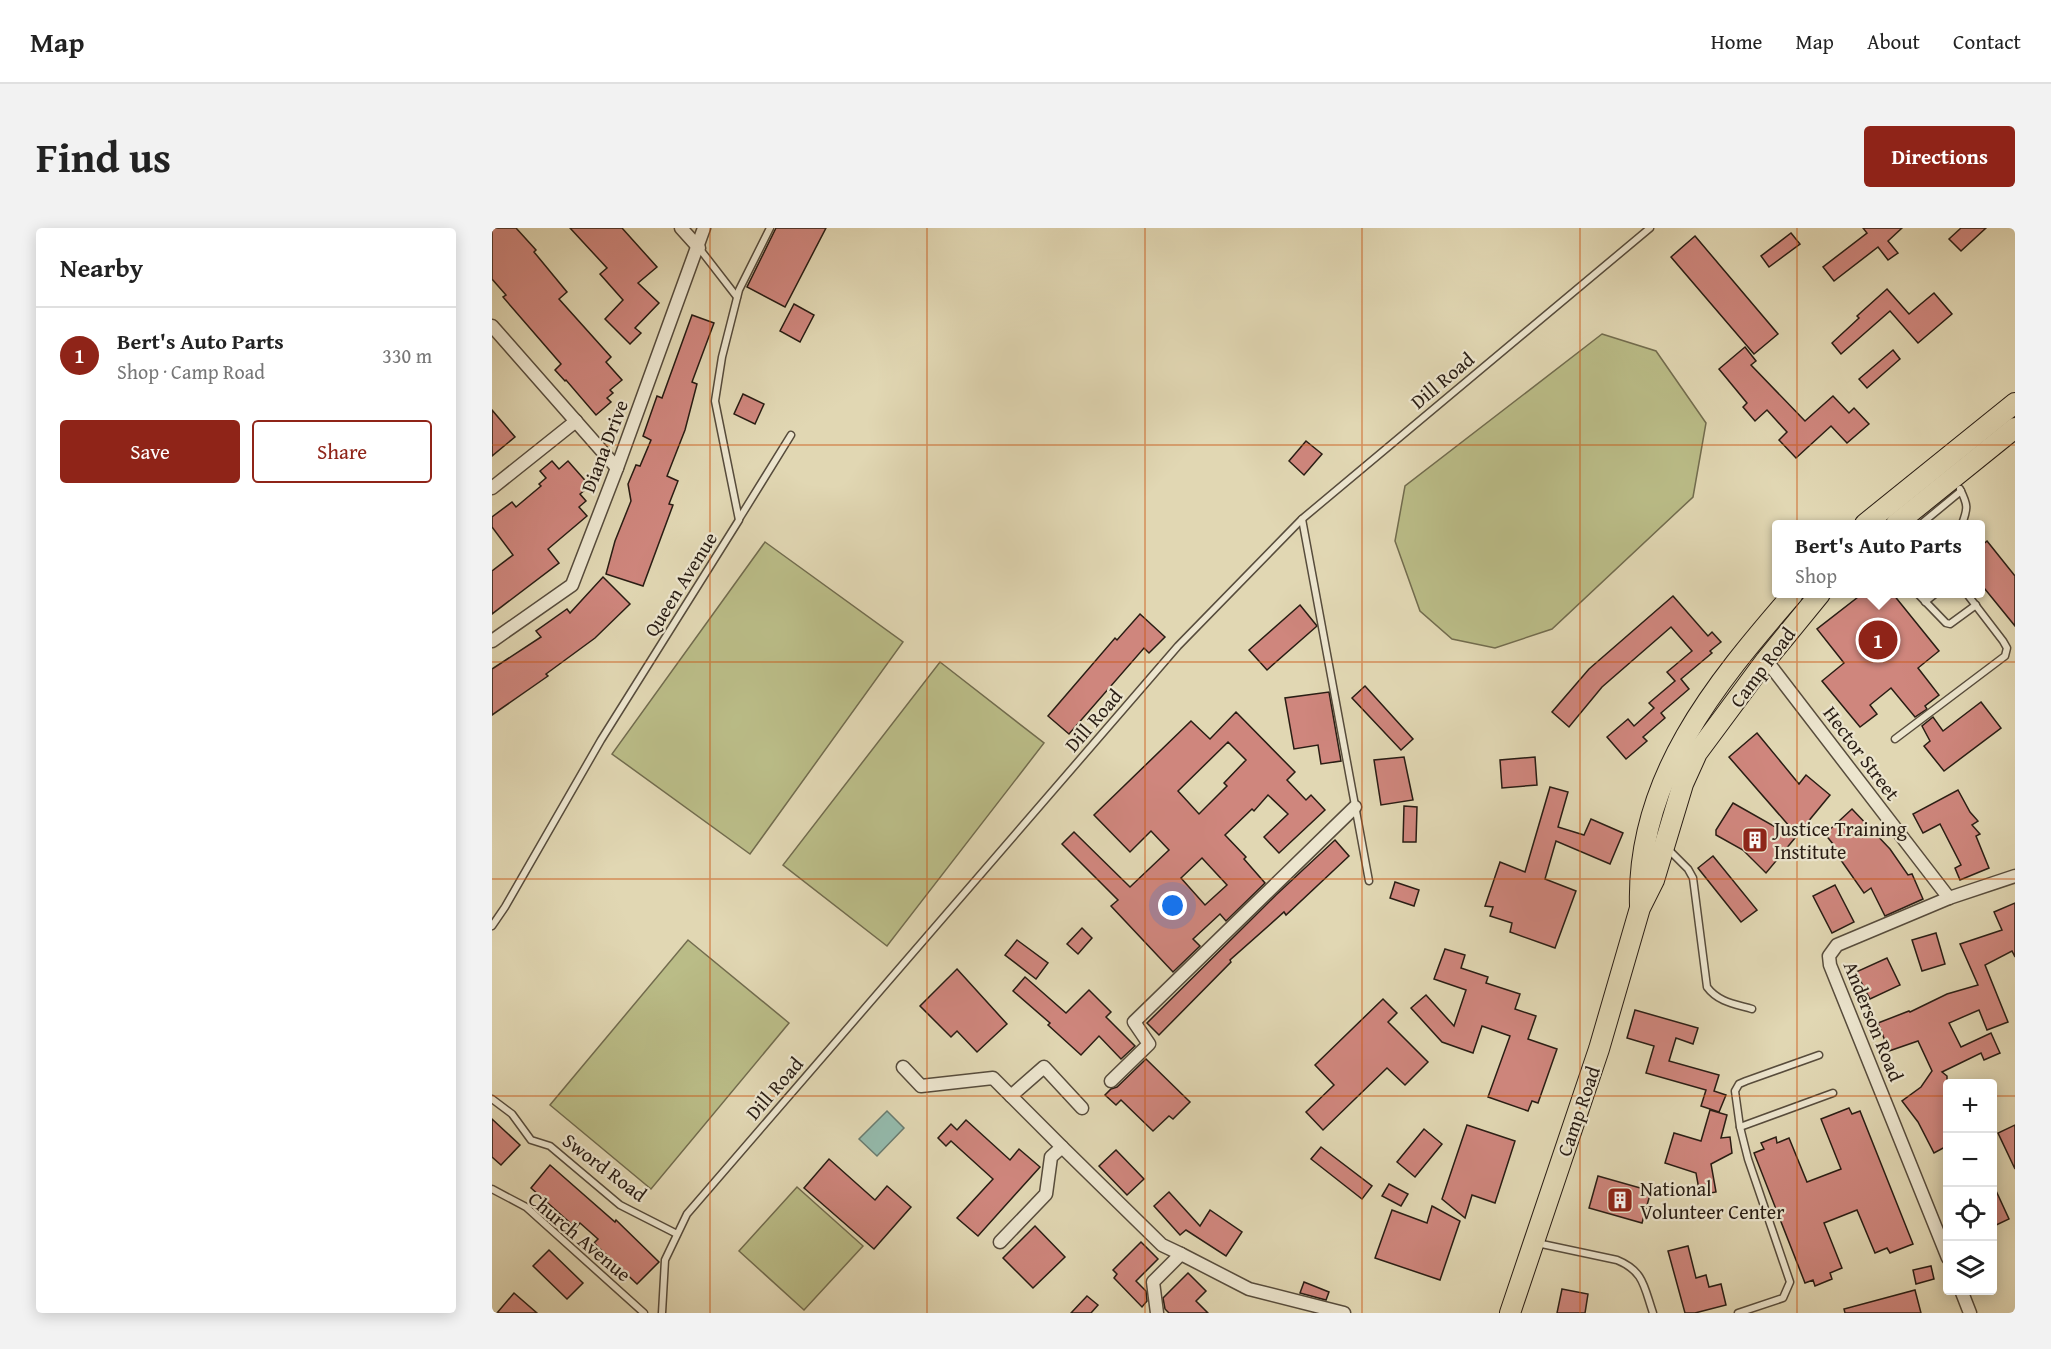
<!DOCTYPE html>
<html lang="en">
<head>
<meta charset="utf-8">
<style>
	:root { --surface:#fff; --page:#f2f2f2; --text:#222; --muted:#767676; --line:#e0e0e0; --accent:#8f2418 }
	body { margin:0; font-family:"Gentium Book Plus",serif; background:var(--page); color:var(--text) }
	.controls { position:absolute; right:18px; bottom:18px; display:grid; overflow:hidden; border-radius:6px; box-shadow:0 3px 15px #0003 }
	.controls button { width:54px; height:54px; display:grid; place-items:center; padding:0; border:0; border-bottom:2px solid var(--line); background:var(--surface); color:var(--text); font:30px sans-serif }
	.you { position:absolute; left:681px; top:678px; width:21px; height:21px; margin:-15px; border:4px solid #fff; border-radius:50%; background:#1a73e8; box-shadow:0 0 0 9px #1a73e833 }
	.badge { display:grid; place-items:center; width:39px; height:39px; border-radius:50%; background:var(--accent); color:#fff; font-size:20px; font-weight:700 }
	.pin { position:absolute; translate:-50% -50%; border:3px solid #fff; box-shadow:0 2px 6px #0006 }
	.popup { position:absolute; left:1280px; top:292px; width:213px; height:78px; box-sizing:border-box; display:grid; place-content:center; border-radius:6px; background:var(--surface); filter:drop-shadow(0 2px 4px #0005); font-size:20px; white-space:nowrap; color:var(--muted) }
	.popup b { font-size:22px; color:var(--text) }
	.popup::after { content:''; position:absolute; left:50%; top:100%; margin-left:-12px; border:12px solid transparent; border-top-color:var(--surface) }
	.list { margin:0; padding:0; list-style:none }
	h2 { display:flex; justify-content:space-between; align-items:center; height:78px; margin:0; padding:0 24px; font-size:26px }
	h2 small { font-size:20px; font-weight:400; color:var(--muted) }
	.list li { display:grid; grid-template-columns:39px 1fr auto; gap:18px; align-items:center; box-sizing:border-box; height:96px; padding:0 24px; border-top:2px solid var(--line) }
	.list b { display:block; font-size:22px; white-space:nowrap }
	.list p { margin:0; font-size:20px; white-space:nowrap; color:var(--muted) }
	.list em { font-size:20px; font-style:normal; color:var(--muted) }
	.actions { display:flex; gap:12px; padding:18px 24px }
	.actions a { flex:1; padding:14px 0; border:2px solid var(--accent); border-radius:6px; text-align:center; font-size:21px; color:var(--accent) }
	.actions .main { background:var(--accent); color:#fff }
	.icon { flex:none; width:33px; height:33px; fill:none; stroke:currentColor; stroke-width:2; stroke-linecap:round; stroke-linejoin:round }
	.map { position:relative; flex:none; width:1523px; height:1085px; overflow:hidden; border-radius:6px }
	header { display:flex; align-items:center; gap:36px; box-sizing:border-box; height:84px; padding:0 30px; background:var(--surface); border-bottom:2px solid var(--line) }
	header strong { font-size:28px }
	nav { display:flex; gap:33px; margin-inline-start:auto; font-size:21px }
	.intro { display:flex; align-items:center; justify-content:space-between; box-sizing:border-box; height:144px; padding:0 36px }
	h1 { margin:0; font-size:42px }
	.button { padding:15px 27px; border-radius:6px; background:var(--accent); color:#fff; font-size:21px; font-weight:700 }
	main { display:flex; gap:36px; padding:0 36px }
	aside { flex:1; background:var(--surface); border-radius:6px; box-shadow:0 3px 15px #0003 }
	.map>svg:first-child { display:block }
</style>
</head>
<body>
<header>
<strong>Map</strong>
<nav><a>Home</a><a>Map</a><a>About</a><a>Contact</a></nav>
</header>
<div class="intro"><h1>Find us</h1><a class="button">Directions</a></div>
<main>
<aside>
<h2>Nearby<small></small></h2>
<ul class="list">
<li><span class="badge">1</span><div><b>Bert's Auto Parts</b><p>Shop · Camp Road</p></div><em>330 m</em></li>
</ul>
<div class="actions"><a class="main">Save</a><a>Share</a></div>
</aside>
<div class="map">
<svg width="1523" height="1085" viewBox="0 0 1523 1085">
	<rect width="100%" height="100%" fill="#e1d7b3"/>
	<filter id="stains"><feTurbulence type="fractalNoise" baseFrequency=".00333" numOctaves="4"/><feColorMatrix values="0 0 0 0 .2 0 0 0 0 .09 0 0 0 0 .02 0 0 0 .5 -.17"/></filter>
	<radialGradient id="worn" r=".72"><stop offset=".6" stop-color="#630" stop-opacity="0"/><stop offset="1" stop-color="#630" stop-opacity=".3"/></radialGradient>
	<g fill="#babc87" stroke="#726c4e" stroke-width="1.5">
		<polygon points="1110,106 1164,123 1214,195 1201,269 1060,401 1003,420 960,411 928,383 903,313 913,258"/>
		<polygon points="273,314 411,414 258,626 120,526"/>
		<polygon points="448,434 552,515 395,718 291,637"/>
		<polygon points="196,712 297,795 159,961 58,877"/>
		<polygon points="305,959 371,1018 312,1082 247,1023"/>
	</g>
	<polygon fill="#94baac" stroke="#697b6f" stroke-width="1.5" points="395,883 412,900 385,928 367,911"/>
	<g fill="#cf867d" stroke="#291d14" stroke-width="1.5" fill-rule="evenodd">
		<polygon points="0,0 24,0 44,22 42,24 75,64 67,71 119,129 114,134 130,152 118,162 121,165 115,170 119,174 104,187 74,152 73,153 63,142 69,136 11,69 14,67 0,51"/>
		<polygon points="78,0 130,0 165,39 146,55 167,75 143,100 149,105 138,116 113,91 131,72 108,46 115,40"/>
		<polygon points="284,0 334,0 293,79 255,59"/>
		<polygon points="1371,0 1410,0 1396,13 1406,25 1396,32 1386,19 1342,53 1331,39 1375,5"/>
		<polygon points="1469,0 1494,0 1469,23 1457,11"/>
		<polygon points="1299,5 1308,16 1277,39 1269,28"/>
		<polygon points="1203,8 1286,106 1262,126 1179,29"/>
		<polygon points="1395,61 1417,86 1442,65 1460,86 1426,115 1398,83 1349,126 1340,115 1367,90 1365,88"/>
		<polygon points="302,76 322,87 308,114 288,103"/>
		<polygon points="200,87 222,95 200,154 205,156 193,202 175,248 186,253 177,276 181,277 151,358 114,346 123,313 139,273 136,256 144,237 148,238 159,212 151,208 165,168 170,170"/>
		<polygon points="1253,119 1264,133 1259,137 1313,193 1341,168 1357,185 1362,180 1377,196 1355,215 1339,198 1304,230 1287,212 1295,204 1275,182 1263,193 1251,179 1255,175 1227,141"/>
		<polygon points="1401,122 1408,131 1375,160 1367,151"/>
		<polygon points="251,166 272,176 263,196 242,186"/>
		<polygon points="0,182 23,209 0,228"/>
		<polygon points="814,213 830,226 812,247 797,233"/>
		<polygon points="60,233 67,241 76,233 98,258 88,266 94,273 87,279 95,288 56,321 67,335 0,386 0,343 21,327 0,299 0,289 20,274 24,279 49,258 47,256 54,250 48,243"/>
		<polygon points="1495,313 1523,348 1523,398 1488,355 1488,319"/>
		<polygon points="111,349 138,376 103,410 54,446 56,448 0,487 0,441 49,409 44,403 75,381 78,385"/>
		<polygon points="1370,366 1401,366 1447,423 1426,440 1447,467 1433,478 1435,481 1423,489 1399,460 1378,477 1385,486 1368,499 1330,453 1352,435 1325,401"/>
		<polygon points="1181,368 1216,408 1220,404 1229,414 1218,423 1220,425 1189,451 1197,461 1169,485 1173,490 1151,509 1155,513 1134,531 1115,509 1136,491 1142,498 1162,480 1157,475 1183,453 1175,444 1200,423 1179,399 1110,459 1077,499 1060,484 1097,441"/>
		<polygon points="808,377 825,398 775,442 757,422"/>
		<polygon points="648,386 673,409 657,425 652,420 577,506 556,488 623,410 625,412"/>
		<polygon points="873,458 921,511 909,522 860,470"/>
		<polygon points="837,464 849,533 829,536 826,517 802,521 793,470"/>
		<polygon points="1489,474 1509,500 1452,543 1432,518 1438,513 1430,498 1441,489 1451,503"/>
		<path d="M 744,484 L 803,544 L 795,552 L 814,572 L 819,567 L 833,582 L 787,625 L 772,609 L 796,586 L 776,567 L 762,583 L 760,581 L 733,607 L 754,629 L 752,631 L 773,655 L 734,693 L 728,686 L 701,711 L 708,718 L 681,744 L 619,678 L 626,672 L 570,616 L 582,604 L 638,659 L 677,622 L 659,603 L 638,624 L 602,587 L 699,493 L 718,511 ZM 736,514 L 754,532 L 732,555 L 735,558 L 707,586 L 686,563 ZM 710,630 L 735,657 L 713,677 L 689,650 Z"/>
		<polygon points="1265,505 1307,556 1314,547 1338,567 1305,607 1237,529"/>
		<polygon points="912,529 921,572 889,577 882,532"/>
		<polygon points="1043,529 1045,557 1010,560 1008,532"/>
		<polygon points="1058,559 1076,564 1066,599 1092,607 1099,591 1131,605 1118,636 1064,613 1053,651 1084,663 1063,720 1018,704 1020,695 998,688 1001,679 993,678 1008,634 1033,644"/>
		<polygon points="1466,562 1478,584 1486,593 1480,597 1488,606 1484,608 1497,640 1468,652 1463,640 1469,637 1448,596 1431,605 1421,586"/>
		<polygon points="1241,575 1303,610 1274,645 1251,622 1224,607 1224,602"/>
		<polygon points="912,578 925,579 924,614 911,614"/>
		<polygon points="1360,581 1398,621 1416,647 1420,646 1431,671 1393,688 1379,660 1372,665 1339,618 1341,616 1333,606"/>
		<polygon points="843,612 857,628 794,687 792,684 738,732 739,734 667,807 655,795 784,667"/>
		<polygon points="1221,628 1265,682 1249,694 1206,640"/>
		<polygon points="903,654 927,662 922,678 898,670"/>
		<polygon points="1343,657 1362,694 1340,705 1321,668"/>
		<polygon points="1523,675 1523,729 1520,723 1493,737 1516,794 1495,802 1487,782 1457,795 1469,819 1499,805 1508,825 1492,832 1489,825 1450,844 1455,848 1455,918 1442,925 1426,894 1410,873 1429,859 1440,843 1426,813 1397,823 1386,795 1417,783 1418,784 1455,766 1486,757 1468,716 1510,702 1502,684"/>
		<polygon points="590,700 600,710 586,726 575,716"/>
		<polygon points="1444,705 1453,736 1430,743 1420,712"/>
		<polygon points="525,712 556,735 544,751 513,727"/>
		<polygon points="953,721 973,727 969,740 996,749 994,755 1028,766 1023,781 1044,788 1036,811 1065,821 1046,875 1040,873 1036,883 996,869 1018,808 990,798 981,825 950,814 919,780 934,767 962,798 974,762 942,751"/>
		<polygon points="1395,730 1408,757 1378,771 1364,744"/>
		<polygon points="465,741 515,796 485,824 465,803 459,809 428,778"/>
		<polygon points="533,749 574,785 597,762 619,784 614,789 643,818 629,831 607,808 589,827 556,797 558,795 521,763"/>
		<polygon points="891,771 905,785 896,794 936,834 913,857 895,840 831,902 814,884 842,857 823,837"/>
		<polygon points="1143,782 1206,800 1201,816 1184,810 1177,833 1227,847 1222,863 1234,867 1227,884 1209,878 1214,862 1154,845 1162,818 1135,810"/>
		<polygon points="654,831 698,874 681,891 677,888 661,903 629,872 624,877 613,867 619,861 625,859"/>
		<polygon points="1357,880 1360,886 1368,883 1421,1016 1398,1025 1395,1020 1383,1025 1365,982 1332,995 1350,1040 1338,1045 1340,1051 1323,1058 1321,1052 1313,1055 1262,925 1272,921 1269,915 1284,909 1285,915 1297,910 1315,954 1349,941 1329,891"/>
		<polygon points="1218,882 1235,887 1229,910 1238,909 1240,925 1219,936 1224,964 1208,967 1204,945 1173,935 1182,905 1209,913"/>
		<polygon points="0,891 28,917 9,937 0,929"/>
		<polygon points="474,892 518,932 527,921 548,939 486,1008 465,990 501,951 459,913 454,918 446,910 459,896 465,902"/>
		<polygon points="975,897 1023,913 1003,975 980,967 973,990 950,971"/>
		<polygon points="1523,897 1523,941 1506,905"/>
		<polygon points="932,901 950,916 923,949 905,934"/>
		<polygon points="829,919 880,958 870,971 819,931"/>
		<polygon points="624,922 652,951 635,967 607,938"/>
		<polygon points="337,931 383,972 395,958 419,979 382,1021 312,960"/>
		<polygon points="58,937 123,994 124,992 167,1034 145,1056 102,1015 106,1011 88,995 84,1000 39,960"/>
		<polygon points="1106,948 1159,963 1150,995 1097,980"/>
		<polygon points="1500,954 1517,991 1500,999"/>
		<polygon points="897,956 916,966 909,978 890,968"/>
		<polygon points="677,964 708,998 718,982 750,1004 734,1028 694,1002 688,1007 662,978"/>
		<polygon points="940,978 968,993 948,1052 883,1030 900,982 935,995"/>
		<polygon points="543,998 573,1029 541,1060 511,1030"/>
		<polygon points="649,1014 666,1031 644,1053 654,1063 655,1073 650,1079 622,1050 625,1046 621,1042"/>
		<polygon points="1196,1018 1204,1050 1214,1047 1217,1059 1229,1056 1234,1077 1203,1085 1193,1085 1176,1023"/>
		<polygon points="57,1022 91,1055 75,1071 41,1038"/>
		<polygon points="1439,1038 1442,1051 1424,1056 1421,1042"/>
		<polygon points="696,1045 714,1063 704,1073 716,1085 677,1085 673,1081 671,1070"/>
		<polygon points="812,1054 837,1064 834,1072 808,1065"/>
		<polygon points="1070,1061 1096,1066 1093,1085 1065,1085"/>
		<polygon points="1423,1062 1429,1085 1353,1085 1352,1081"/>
		<polygon points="22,1065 45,1085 5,1085"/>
		<polygon points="595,1068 606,1077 599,1085 579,1085"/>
	</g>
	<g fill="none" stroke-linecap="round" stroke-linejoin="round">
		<defs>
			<g id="service">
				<polyline points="207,20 245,69"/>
				<path d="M 1468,261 C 1476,277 1476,280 1470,296"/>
				<polyline points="247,291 299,207"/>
				<polyline points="810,291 877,653"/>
				<polyline points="1429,296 1469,263"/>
				<polyline points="1426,366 1454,395 1458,396 1484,377"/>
				<polyline points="1433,374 1443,366"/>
				<polyline points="1403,511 1513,428 1515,420 1511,413 1475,366"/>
				<path d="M 1176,621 L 1196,641 L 1201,650 L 1215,759 C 1226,774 1243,776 1260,781"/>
				<polyline points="0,698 13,679 109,512 247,292 223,173 230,129 247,62 278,0"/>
				<polyline points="0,871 20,886 39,912 58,918 128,977 185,1006"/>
				<polyline points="1248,899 1341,865"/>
				<polyline points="0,961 34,979 152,1085"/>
				<path d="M 1045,1015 L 1125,1032 C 1152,1043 1152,1059 1161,1085"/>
				<polyline points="170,1085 173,1032 195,986 686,418 810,291 1158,0"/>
				<polyline points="1246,1085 1291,1070 1298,1054 1256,931 1248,899 1243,863 1247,856 1254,853 1327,827"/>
			</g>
			<g id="minor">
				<polyline points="189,0 207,20"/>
				<polyline points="0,98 125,240"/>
				<polyline points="0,260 84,193"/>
				<polyline points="0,413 80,357 125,240 212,0"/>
				<polyline points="1274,432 1457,670"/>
				<polyline points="411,839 429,858 501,850 570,919"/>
				<polyline points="619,853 657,816 642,794 863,579"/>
				<polyline points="519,868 552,839 590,880"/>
				<polyline points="508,1014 554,966 559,929 570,919 670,1017 689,1026"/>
				<polyline points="1456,1030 1338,737 1337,728 1345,717 1457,670 1523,648"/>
				<polyline points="1469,1062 1478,1085"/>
				<polyline points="665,1085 661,1054 689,1026 757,1061 852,1085"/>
			</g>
			<g id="primary">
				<polyline points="1373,296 1523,175"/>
				<polyline points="1404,296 1523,200"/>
				<path d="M 1148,678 C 1144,551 1223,456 1301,366"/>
				<polyline points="1018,1085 1107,821 1148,680 1162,652 1191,556 1205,525 1274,432 1328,366"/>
			</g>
		</defs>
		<use href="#service" stroke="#574c3c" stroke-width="9"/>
		<use href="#minor" stroke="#574c3c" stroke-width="15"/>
		<use href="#primary" stroke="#291d14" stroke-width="22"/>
		<use href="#service" stroke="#ece5ce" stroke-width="6"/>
		<use href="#minor" stroke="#ece5ce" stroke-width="12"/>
		<use href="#primary" stroke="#e1d7b3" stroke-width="20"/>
	</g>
	<path fill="none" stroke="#cb500d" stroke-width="1.5" stroke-opacity="0.55" d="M 218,0 L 218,1085M 435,0 L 435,1085M 653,0 L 653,1085M 870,0 L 870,1085M 1088,0 L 1088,1085M 1305,0 L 1305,1085M 0,217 L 1523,217M 0,434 L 1523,434M 0,651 L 1523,651M 0,868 L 1456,868M 1500,868 L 1523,868"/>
	<defs>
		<symbol id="building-square" viewBox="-11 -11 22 22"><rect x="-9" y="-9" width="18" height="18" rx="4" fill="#8f2418" stroke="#ece5ce"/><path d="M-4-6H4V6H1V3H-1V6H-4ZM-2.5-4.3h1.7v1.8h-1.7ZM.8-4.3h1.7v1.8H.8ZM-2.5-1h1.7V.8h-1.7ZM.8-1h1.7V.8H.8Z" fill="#fff"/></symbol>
	</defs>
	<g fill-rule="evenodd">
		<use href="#building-square" x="1248" y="597" width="30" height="30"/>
		<use href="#building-square" x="1113" y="957" width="30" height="30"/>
	</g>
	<g text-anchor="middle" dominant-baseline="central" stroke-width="4.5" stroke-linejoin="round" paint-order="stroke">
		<g font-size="20" fill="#291d14" stroke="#ece5ce">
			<text transform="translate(950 152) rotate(-40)">Dill Road</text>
			<text transform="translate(112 218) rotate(-69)">Diana Drive</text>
			<text transform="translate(188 356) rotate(-58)">Queen Avenue</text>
			<text transform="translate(1270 439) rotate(-53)">Camp Road</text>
			<text transform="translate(601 492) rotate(-49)">Dill Road</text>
			<text transform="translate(1370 525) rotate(53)">Hector Street</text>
			<text transform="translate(1382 793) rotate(68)">Anderson Road</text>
			<text transform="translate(282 860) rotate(-49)">Dill Road</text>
			<text transform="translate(1086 883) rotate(-71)">Camp Road</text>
			<text transform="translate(113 939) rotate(37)">Sword Road</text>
			<text transform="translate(88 1008) rotate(40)">Church Avenue</text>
		</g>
		<g font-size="20" fill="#291d14" stroke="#ece5ce" text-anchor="start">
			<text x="1282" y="600">Justice Training<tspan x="1282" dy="23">Institute</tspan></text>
			<text x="1148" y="960">National<tspan x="1148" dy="23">Volunteer Center</tspan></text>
		</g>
	</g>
	<rect width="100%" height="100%" filter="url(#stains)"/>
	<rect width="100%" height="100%" fill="url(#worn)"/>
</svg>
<div class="controls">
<button>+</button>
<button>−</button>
<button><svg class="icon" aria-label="locate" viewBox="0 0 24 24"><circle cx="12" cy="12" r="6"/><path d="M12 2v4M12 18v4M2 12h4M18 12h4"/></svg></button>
<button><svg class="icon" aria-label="layers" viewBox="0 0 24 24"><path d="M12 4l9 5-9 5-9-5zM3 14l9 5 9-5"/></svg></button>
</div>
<div class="you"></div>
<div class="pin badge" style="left:1386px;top:412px">1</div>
<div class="popup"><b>Bert's Auto Parts</b>Shop</div>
</div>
</main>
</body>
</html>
